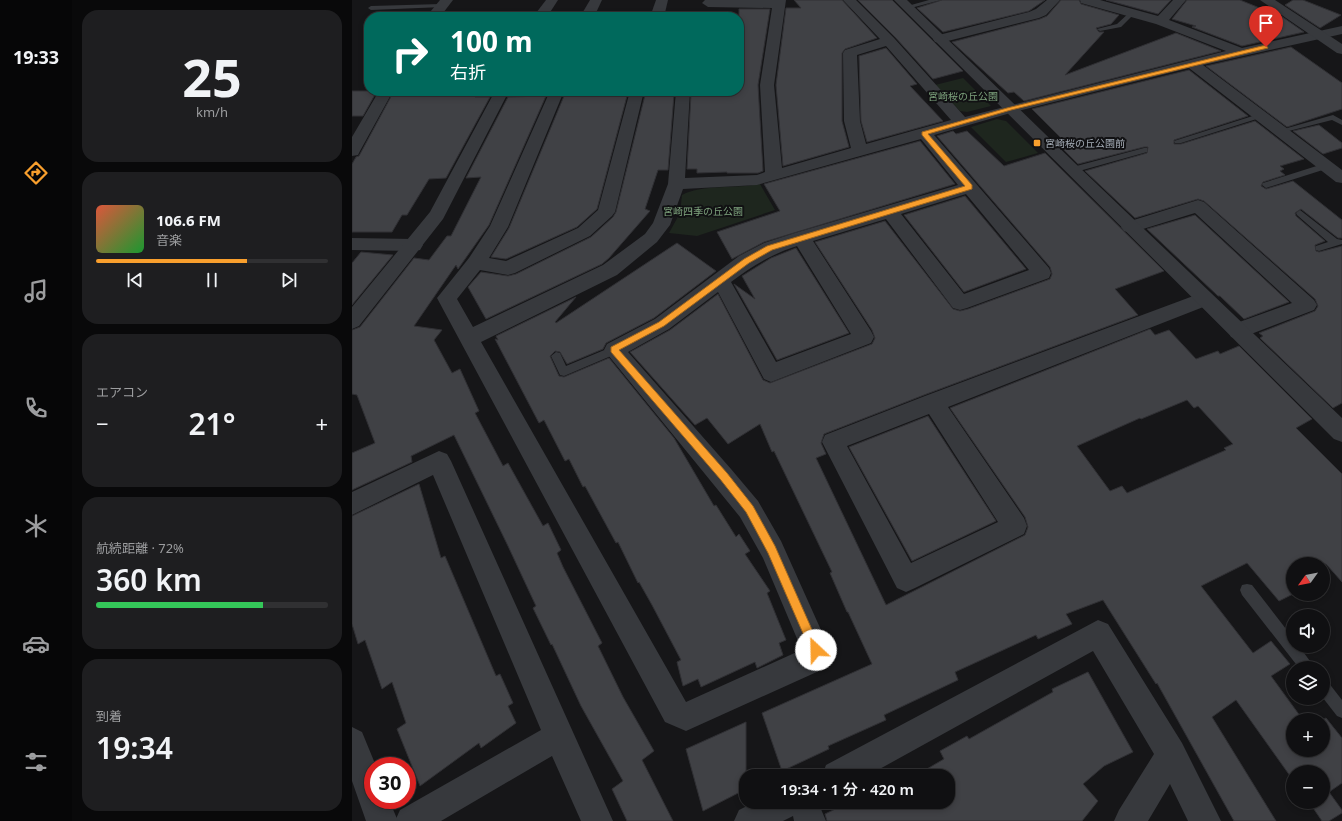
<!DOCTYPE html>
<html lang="ja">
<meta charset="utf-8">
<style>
:root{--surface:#101012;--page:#1e1e20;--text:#f1f3f6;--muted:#9c9d9f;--line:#303032;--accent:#f99f2d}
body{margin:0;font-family:"Noto Sans","Noto Sans JP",sans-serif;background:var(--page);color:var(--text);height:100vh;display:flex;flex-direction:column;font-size:15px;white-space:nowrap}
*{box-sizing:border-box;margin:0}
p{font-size:13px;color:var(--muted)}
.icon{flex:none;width:22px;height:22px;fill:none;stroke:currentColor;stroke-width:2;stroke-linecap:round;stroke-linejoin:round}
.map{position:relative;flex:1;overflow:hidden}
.side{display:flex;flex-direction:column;gap:10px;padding:10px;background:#09090a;width:280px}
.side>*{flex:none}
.guide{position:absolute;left:12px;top:12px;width:380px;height:84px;border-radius:16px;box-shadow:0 2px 6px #0003,0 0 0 1px var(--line);background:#00695c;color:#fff;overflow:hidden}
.needle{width:26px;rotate:237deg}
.buttons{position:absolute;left:934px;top:557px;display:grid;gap:8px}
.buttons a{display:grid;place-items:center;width:44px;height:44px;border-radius:50%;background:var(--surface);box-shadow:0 2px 6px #0003,0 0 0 1px var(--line);font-size:20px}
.speed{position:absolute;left:12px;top:757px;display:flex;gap:8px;font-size:20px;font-weight:700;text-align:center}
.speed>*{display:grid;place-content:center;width:52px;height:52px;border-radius:50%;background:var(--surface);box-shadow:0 2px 6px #0003,0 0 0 1px var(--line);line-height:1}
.speed .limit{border:6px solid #d22;background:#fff;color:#111}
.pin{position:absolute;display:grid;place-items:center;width:34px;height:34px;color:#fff;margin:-41px -17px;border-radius:50% 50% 50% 0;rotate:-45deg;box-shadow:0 0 4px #0007}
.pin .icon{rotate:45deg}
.me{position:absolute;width:44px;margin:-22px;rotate:336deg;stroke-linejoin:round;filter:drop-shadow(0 0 3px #0008)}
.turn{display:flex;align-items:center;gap:14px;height:84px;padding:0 20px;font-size:18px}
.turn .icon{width:52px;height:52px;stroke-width:2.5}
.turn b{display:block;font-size:28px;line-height:34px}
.big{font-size:30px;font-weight:600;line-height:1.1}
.side .card{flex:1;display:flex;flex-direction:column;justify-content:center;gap:6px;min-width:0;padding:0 14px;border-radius:16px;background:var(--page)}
.side .dial{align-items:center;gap:0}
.dial b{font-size:52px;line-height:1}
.song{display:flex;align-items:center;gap:12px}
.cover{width:48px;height:48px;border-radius:6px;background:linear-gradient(135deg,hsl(10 70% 55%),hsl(130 70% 35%))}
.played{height:4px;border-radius:2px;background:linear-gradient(90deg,var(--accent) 65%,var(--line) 65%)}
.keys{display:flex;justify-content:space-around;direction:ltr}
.heat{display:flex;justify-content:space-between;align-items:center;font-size:22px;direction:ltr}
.charge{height:6px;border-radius:3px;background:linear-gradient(90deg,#34c759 72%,var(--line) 0)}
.trip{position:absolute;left:387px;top:769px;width:216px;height:40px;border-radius:16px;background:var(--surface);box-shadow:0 2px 6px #0003,0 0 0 1px var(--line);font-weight:600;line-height:40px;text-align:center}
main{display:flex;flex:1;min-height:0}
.tab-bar{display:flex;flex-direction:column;width:72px;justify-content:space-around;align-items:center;background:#060607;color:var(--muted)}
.tab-bar .icon{width:28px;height:28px}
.tab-bar .selected{color:var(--accent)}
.tab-bar b{font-size:18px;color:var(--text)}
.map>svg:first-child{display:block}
.green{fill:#1e261e}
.building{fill:#404145;stroke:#303034;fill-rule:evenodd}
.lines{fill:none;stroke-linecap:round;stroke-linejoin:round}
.service{fill:#37393d;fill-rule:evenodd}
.minor{fill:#37393d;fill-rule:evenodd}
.tertiary{fill:#37393d;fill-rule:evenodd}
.route{fill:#f99f2d;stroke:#a2671d}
.poi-dot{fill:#f99f2d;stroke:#111113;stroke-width:1.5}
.labels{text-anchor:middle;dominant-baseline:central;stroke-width:4;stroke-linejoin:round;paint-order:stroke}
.far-park-label{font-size:10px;fill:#7fa47e;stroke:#111113}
.far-poi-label{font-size:10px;fill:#a7afb9;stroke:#111113;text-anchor:start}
</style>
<main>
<nav class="tab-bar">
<b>19:33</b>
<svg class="icon selected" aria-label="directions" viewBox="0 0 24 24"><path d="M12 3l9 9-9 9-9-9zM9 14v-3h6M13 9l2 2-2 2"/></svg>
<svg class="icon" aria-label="music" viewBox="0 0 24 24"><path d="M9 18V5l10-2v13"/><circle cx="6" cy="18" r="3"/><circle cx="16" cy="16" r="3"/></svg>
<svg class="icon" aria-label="phone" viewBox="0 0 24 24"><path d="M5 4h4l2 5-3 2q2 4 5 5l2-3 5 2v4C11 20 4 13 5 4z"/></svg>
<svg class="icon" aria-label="climate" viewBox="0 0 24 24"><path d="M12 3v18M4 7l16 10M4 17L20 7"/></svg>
<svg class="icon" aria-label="car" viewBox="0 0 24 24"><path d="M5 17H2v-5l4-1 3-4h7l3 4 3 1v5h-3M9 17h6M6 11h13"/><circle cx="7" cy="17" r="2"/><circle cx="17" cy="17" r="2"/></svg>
<svg class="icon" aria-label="filters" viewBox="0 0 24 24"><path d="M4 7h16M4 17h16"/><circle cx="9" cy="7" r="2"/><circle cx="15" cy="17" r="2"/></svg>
</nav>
<section class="side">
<div class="card dial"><b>25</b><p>km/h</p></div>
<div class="card">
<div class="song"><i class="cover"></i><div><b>106.6 FM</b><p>音楽</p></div></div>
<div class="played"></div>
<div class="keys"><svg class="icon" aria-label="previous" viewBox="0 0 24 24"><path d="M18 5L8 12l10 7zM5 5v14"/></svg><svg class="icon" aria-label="pause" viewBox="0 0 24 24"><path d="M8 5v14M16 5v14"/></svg><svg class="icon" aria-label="next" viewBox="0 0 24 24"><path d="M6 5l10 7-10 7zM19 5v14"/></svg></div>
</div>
<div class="card"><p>エアコン</p>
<div class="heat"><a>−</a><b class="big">21°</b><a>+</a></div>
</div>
<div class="card"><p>航続距離 · 72%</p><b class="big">360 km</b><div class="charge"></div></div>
<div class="card"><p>到着</p><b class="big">19:34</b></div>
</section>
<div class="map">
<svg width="990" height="821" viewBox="0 0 990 821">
<rect width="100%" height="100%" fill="#161618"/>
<!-- green -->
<g class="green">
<polygon points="611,78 639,106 615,112 608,111 583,85"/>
<polygon points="645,119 654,121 686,153 654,162 619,127"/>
<path d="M408,184L423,210L345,236L317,233L328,213L330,195C351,184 384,189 408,184Z"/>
</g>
<!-- building -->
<g class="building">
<polygon points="442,0 490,0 525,38 493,49 490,53 490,121 497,147 431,166 424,85 434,8 449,8"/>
<polygon points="506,0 540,0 611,71 581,79 543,37"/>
<polygon points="590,0 693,0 677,11 591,32 565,8"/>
<polygon points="709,0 727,0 729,4 767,15 759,24 744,28 747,32 752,32 713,75 824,33 869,51 672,101 662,92 656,93 600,42 688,19 695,16"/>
<polygon points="754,0 819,0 806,14"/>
<polygon points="835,0 888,0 920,13 922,11 952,32 890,46 840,27 844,26 820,19"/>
<polygon points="941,0 951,0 989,15 968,28 933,5"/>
<polygon points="387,9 418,9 406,85 411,171 406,173 375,173 375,172 345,173 345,169 335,169 339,94 346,94 346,91 387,91"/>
<polygon points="939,47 990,83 990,109 935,127 854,66"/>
<polygon points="534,48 565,84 558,86 591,121 515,142 509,121 507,56"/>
<polygon points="837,70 896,116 822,140 822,144 829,144 903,121 952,159 928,166 932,169 928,171 933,175 911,182 909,186 914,189 941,181 990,220 990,238 986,238 949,209 943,213 944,216 973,241 963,245 964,251 967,252 990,246 990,403 981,408 908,338 911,336 907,333 963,311 966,306 963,299 852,201 846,199 783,218 733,171 795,153 796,147 792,147 726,164 710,148 716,145 680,109"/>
<polygon points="0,91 25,91 11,116 0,116"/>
<polygon points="42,91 127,91 123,97 138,97 94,178 77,179 55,215 50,215 40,232 0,232 0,164 4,157 7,156"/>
<polygon points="322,94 316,170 306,170 293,209 298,211 257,258 250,264 134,319 116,287 129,272 156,276 164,274 239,237 261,217 264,212 293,95"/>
<polygon points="194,96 137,225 106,269 104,265 62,326 90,330 82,340 100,373 108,369 127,411 123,413 151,466 156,463 191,526 196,523 209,550 205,553 211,567 250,643 246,646 271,697 302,751 290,760 321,821 275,821 260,789 271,781 229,706 200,644 199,645 181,608 184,606 156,546 102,435 59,456 60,462 0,490 0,453 23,443 5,395 0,394 0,330 8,327 62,258 77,260 95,236 99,236 129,177 114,178 156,97"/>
<polygon points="212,96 275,96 245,209 225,227 154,259 139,257 157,228"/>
<polygon points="967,125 990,143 990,148 971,154 941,131"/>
<path d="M601,131L604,134L615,131L652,166L693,153L812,271L763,289L786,315L572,395L472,434L469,443L474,454L464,458L534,605L673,535L676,527L673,517L598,408L798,329L803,335L817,330L844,359L866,351L868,354L887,346L960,419L944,428L990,474V582L974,564H941V594L927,601L895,563L849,586L901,653L919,641L938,664L919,676L951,720H941V750H971L970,720L974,718L990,738V783L977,792L990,810V813L977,821H970L957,802H971V772H941V780L884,700L860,717L924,821H882L805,683L804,684L751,600L714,614L720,624L686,639L684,635L603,672L606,680L532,715L534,720L476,746L477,749L430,771L410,713L520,664L496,612H495L478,573L480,572L422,451L420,452L408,424L376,444L355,418L343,425L278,352L318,330L366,294L411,380L418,383L520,344L523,338L520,330L463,242L533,221L601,309L608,311L616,309L698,279L700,274L698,267L585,136ZM835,400L842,408L846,406L881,444L872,448L874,450L775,493L770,486L758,491L725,446L788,418L789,419Z"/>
<polygon points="568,141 603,184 412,242 380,259 365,232 428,211 412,184"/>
<polygon points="613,196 674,269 612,292 552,215"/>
<polygon points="843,215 937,302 892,319 868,296 866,296 795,229"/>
<polygon points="325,243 364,271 302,318 254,343 251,349 215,364 208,352 203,351 198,356 207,376 212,377 257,358 322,438 362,506 364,505 384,537 387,534 398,551 393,554 418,591 415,593 434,640 427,643 431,655 405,668 403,662 349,687 346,679 331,686 325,662 329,660 300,605 287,582 286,583 266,542 264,543 233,486 231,487 217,459 213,461 192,420 187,423 143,339 146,340 144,336 224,297 203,322 204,323"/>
<polygon points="444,248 497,333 425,360 382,284 403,299 390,276 419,258"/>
<polygon points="9,252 41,255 0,305 0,263"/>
<polygon points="576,416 644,521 560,561 497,447"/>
<polygon points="67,484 89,558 93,556 144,676 148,674 161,703 156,706 164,723 129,748 127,743 68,786 45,729 54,723 40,682 30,689 13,640 6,644 0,624 0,516"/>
<polygon points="736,672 781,752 752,766 731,784 746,801 730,821 475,821 473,814 498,802 596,802 596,776 563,776 592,759 588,751 615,736 617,739 701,692 700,689"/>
<polygon points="394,722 394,789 351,811 334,749"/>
</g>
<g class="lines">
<!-- service -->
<g class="service">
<polygon points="577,0 589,0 555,9 552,7"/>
<polygon points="89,4 91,5 91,7 19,10 16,8 19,6"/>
<polygon points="778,12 783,13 769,27 748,31 745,29 765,24"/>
<polygon points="907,114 914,116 829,143 823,143 822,141"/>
<polygon points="981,115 990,120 990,125 980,120 929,133 925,131"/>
<polygon points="792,148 795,148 795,152 720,173 716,170 717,168"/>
<polygon points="974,163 978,166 977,168 914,188 910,185 911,183"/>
<polygon points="948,210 985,239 990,240 990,244 967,251 964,250 964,246 976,242 945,215 944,213"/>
<polygon points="262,346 267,350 266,353 212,376 208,375 199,356 204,352 208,353 214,366"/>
<polygon points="895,584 900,585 941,638 941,646 947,646 963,668 947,668 890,595 888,590 890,585"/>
<polygon points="971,680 976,682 990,700 990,718 985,716 971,698"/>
</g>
<!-- minor -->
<g class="minor">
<polygon points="88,0 101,0 88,17 74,17"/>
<polygon points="238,0 250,0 242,17 228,17"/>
<polygon points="304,0 316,0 312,17 298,17"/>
<path d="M353,0H434L422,85L430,168L499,148L492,121L491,53L493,50L528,39L491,0H504L542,38L613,117L874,51L804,24L729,3L728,0H748L806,16L821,0H834L817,20L890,48L990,26V34L851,65L990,170V183L984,182L837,68L662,112L582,135L697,268L699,273L697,278L615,308L608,310L601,308L534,219L461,241L519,331L522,337L519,343L419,382L412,379L366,292L317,329L276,352L379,469L406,501L429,541L478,650L467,671L334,731L313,722L85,298L117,258L138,226L198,91H212L156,227L137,258L154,261L226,228L246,210L278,91H292L263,212L260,216L238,236L163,273L156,275L128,270L105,299L121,327L251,265L293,234L301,223L316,184L324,91H338L333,178L405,175L413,172L408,85L420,8L356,7L350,3ZM534,46L599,120L514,144L508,121L505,55ZM569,139L606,185L443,233L412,243L387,256L303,319L255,344L252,350L388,517L411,558L449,648L447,651L334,702L129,342L265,275L305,242L318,225L331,189L405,185ZM614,194L677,270L612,294L549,214ZM445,246L499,334L424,362L379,282C400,266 420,254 445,246Z"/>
<polygon points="695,0 708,0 694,15 687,18 588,43 583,42 581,39 583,36 677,12 684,9"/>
<polygon points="27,91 41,91 8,151 6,155 0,156 0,137"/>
<polygon points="846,200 852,202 962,300 965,305 962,310 886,339 879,337 876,331 879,325 940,303 843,213 778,233 772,231 769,227 772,223"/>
<polygon points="0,238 62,239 68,240 71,245 68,250 62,251 0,250"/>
<path d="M852,292L859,294L862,299L859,304L596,407L672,518L675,526L672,534L563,588L554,592L545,588L470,442L473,435L573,396ZM577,414L646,522L559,563L495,446Z"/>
<polygon points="87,451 95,454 99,461 261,821 229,821 200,756 89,821 43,821 48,810 189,730 81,475 0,515 0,492"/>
<polygon points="746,620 756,624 830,743 869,821 836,821 818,784 796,821 762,821 767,810 802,754 741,651 515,776 470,776 474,765"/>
<polygon points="403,802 466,802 474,821 442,821 441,816 431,821 382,821 387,810"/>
</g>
<!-- tertiary -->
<g class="tertiary">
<polygon points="194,0 206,0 195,17 181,17"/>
<polygon points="542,0 555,0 726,166 990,418 990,442 982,439"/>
<polygon points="908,0 923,0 990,44 990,54 985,53"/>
<polygon points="143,91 157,91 91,219 7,326 0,329 0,307 78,212"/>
<polygon points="0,727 10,732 24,766 21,766 21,800 37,800 46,821 14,821 0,781"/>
</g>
</g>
<!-- route -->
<polygon class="route" points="914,45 916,48 659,110 576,134 620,185 620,189 420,250 397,263 312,326 267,350 375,473 401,506 423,546 469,650 468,654 464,656 460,654 416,553 394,512 368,479 259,352 259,347 307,322 392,259 415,246 613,186 570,135 570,132 655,108"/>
<!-- markers -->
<rect class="poi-dot" x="681" y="139" width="8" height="8" rx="2"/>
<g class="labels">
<!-- far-park labels -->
<g class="far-park-label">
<text x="611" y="96">宮崎桜の丘公園</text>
<text x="351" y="211">宮崎四季の丘公園</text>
</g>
<!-- far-poi labels -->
<g class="far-poi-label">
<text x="693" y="143">宮崎桜の丘公園前</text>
</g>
</g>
</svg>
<div class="buttons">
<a><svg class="needle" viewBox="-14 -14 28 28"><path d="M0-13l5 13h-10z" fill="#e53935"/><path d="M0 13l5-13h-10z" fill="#9c9d9f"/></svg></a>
<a><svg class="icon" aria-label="sound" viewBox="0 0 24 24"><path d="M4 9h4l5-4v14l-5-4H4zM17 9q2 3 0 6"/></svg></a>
<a><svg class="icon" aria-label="layers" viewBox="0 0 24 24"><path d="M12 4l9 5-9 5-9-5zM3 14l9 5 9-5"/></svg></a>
<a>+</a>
<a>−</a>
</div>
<div class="speed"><div class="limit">30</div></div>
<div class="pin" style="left:914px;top:47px;background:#d93025"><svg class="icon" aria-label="arrive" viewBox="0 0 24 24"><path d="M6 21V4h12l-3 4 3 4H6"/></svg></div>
<svg class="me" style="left:464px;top:650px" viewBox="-20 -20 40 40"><circle r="19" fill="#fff"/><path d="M0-13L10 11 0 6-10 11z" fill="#f99f2d"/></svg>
<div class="trip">19:34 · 1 分 · 420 m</div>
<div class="guide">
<div class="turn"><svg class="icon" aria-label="right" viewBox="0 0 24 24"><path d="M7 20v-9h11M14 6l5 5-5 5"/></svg><div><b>100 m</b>右折</div></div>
</div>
</div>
</main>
